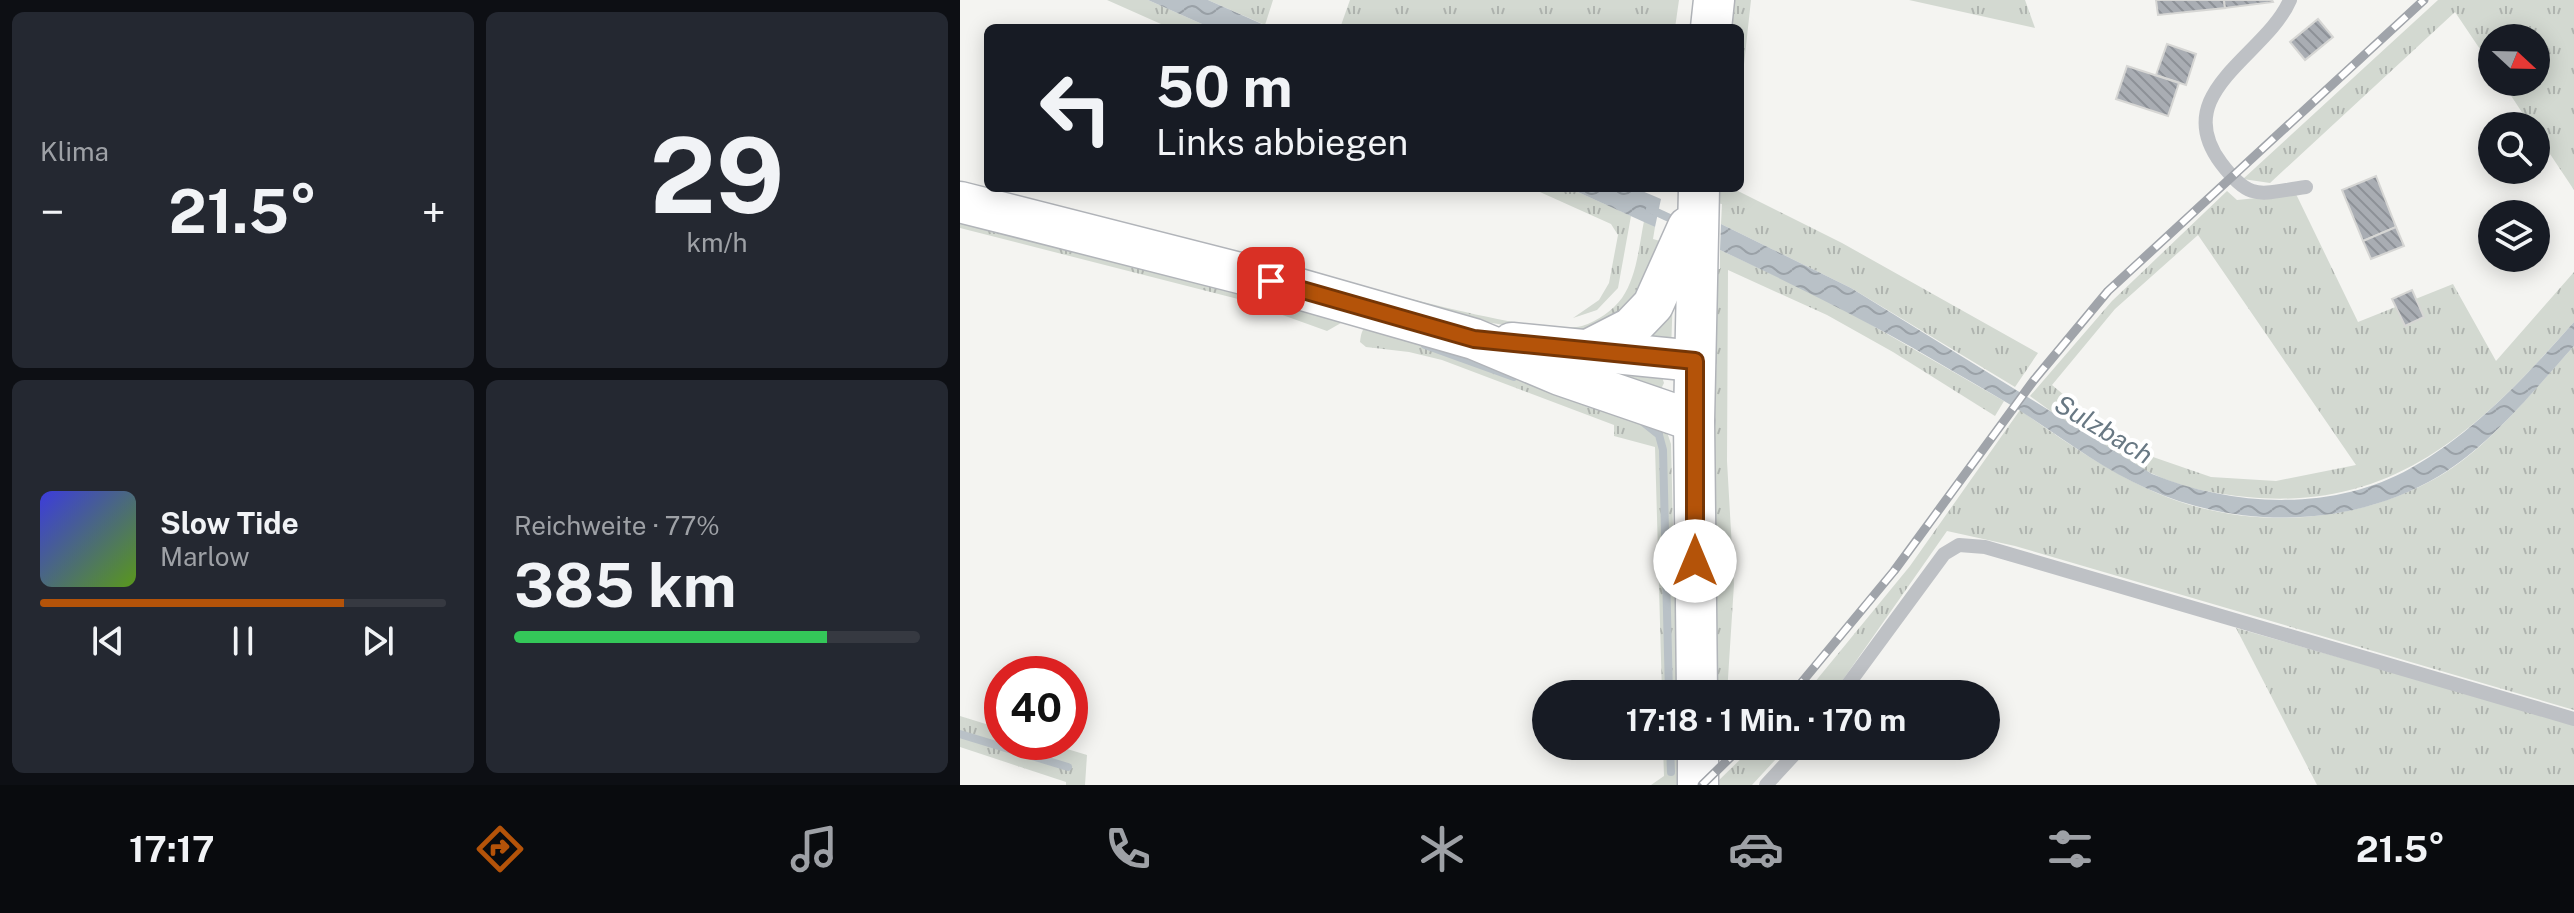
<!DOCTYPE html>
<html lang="de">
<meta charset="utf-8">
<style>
:root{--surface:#171b24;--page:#242831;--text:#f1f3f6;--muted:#9ea1a6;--line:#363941;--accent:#b45309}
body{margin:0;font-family:"Public Sans",sans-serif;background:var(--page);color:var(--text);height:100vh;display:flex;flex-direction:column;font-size:30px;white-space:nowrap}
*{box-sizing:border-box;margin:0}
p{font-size:26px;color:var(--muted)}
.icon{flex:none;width:44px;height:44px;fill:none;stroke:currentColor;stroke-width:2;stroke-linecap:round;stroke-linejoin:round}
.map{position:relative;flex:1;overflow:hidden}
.panel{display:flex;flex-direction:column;gap:12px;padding:12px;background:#0d0f14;width:960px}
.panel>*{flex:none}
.guide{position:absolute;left:24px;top:24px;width:760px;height:168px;border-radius:12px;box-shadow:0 4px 20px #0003;background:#171b24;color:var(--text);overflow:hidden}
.needle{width:52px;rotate:112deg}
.controls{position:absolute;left:1518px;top:24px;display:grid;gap:16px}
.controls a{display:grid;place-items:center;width:72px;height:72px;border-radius:50%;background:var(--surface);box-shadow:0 4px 20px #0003;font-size:40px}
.speed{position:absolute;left:24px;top:656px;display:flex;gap:16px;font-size:40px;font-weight:700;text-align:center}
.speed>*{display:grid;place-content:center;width:104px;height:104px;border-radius:50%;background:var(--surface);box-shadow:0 4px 20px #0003;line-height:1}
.speed .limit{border:12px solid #d22;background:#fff;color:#111}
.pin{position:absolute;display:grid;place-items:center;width:68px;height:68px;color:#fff;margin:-34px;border-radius:16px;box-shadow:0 4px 12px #0006}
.me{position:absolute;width:88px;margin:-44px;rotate:0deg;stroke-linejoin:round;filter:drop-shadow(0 0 6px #0008)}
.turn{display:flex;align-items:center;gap:28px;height:168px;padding:0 40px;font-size:36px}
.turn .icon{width:104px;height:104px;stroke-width:2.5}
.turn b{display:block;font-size:56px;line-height:68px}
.big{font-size:60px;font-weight:700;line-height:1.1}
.panel .card{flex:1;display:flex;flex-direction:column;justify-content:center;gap:12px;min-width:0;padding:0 28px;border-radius:12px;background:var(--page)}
.panel .dial{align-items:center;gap:0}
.dial b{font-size:104px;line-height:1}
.song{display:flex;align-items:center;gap:24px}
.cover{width:96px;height:96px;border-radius:12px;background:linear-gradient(135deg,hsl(240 70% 55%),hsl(90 70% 35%))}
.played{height:8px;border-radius:4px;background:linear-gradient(90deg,var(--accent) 75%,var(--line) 75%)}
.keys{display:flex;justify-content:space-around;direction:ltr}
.heat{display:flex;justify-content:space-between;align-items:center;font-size:44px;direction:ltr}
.charge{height:12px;border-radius:6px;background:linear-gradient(90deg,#34c759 77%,var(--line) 0)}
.panel .tiles{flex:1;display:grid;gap:12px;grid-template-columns:repeat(2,1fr)}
.trip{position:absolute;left:572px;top:680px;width:468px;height:80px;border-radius:40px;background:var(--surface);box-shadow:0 4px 20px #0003;font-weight:700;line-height:80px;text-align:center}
.tabs{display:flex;height:128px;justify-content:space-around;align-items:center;background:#090b0e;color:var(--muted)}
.tabs .icon{width:56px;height:56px}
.tabs .selected{color:var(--accent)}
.tabs b{font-size:36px;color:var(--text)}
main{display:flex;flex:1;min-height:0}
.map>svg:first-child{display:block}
.grass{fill:url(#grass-tufts);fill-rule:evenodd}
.water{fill:url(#water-waves)}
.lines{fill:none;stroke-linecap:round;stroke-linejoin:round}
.stream{stroke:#b9c1c7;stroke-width:8}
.building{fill:url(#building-back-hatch);stroke:#d6d6d4;stroke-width:2}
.secondary-casing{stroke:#b1b4b9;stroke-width:43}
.lane{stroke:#bec1c5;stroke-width:14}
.secondary{stroke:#fff;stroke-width:40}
.rail-casing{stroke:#a0a4aa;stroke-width:9}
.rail{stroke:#fff;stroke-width:6;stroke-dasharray:18;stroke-linecap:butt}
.route-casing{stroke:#753606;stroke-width:20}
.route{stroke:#b45309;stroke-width:14}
.labels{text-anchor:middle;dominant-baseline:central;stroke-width:8;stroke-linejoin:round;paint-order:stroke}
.water-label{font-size:26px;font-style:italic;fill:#687883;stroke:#fff}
</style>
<main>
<section class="panel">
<div class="tiles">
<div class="card"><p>Klima</p>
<div class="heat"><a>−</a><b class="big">21.5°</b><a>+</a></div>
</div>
<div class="card dial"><b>29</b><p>km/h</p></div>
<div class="card">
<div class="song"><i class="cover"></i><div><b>Slow Tide</b><p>Marlow</p></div></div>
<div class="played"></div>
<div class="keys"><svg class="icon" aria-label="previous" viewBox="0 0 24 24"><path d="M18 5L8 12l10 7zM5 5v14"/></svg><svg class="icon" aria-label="pause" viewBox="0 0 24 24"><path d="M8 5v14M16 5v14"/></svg><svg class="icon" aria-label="next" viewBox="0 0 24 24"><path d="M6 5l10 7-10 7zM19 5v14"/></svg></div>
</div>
<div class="card"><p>Reichweite · 77%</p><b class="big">385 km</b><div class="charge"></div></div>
</div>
</section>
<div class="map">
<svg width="1614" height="785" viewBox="0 0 1614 785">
<defs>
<pattern id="grass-tufts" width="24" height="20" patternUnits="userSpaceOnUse" patternTransform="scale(2)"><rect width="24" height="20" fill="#d3d9d1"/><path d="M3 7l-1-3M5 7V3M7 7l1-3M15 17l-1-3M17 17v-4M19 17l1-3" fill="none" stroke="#afb4af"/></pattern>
<pattern id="water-waves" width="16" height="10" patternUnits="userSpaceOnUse" patternTransform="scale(2)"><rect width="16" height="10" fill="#b9c1c7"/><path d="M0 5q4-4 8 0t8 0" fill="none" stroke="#9aa1a7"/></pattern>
<pattern id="building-back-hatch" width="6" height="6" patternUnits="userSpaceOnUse" patternTransform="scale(2)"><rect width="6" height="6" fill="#a9adb3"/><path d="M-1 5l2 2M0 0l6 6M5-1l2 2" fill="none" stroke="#8d9197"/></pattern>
</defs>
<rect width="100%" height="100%" fill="#f4f4f1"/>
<!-- grass -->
<g class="grass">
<polygon points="147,0 188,0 251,28 210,28"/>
<polygon points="248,0 313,0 305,25"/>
<polygon points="390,0 719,0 715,28 380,28"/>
<polygon points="764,0 791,0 780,101 780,28 762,28"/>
<polygon points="949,0 1065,0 1075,28"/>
<polygon points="1478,0 1614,0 1614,190 1576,133 1576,126 1571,126 1542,82 1576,82 1576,38 1532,38 1532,67 1495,12 1310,183 1283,179"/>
<polygon points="571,188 609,188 671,216 658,288 637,310 613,318 639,300 649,283 658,235 651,224"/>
<polygon points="757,188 772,188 882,243 1078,353 1055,387 891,288 761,224 762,204 757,203"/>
<path d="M1267,191L1277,200L1336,194L1398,322L1493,284L1536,361L1614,272V322C1522,426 1436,512 1287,497C1255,494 1223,488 1193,474C1149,454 1109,424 1070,396L1152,301ZM1238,235L1396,465L1316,481L1251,477L1193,457L1123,411L1092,385L1155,309Z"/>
<polygon points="0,216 378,314 381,323 367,331 278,299 0,228"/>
<path d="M684,221L695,227L693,239L700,241L683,291L646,327L598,334L532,323L416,298L421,292C463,301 586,336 622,326C638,321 652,311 662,298C677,276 679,246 684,221Z"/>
<polygon points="760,250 868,300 1044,401 1035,416 933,352 867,315 768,270 767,461 774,584 767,694 749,694 754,269 760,269"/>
<polygon points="713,294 711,351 682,334"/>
<path d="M414,322L706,429L711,444L717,694H702L695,447L654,436V425L482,360L449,352L406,347L400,342C401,332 403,325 414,322Z"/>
<path d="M1614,346V710L1055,546L987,531L873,694H845L950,566L1060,410C1100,438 1140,466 1184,487C1276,532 1390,527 1478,477C1530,447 1574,389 1614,346Z"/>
<polygon points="630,363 702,377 704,383 700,391"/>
<polygon points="1276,628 1614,724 1614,785 1357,785"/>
<polygon points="0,716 42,729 42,742 84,742 127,755 125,785 106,785 106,782 0,747"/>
<polygon points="703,746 718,746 718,785 691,785 704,776"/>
<polygon points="794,746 828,746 792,785 754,785"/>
</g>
<!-- water -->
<g class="water">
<polygon points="188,0 248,0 311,28 251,28"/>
<polygon points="609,188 675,188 701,199 695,227"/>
<path d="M761,224L891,288L1192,474C1272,507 1374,512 1451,468C1514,433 1567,375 1614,322V346C1573,391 1532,444 1479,476C1392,528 1280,530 1188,489C1142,469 1101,437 1059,410C1038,397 1017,385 996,373C920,327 841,288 760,250Z"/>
</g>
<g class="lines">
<!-- stream -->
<g class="stream">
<polyline points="690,209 718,222"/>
<polyline points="465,345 554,377"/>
<polyline points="684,423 699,435 703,450 709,694"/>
<polyline points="0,734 108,767"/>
<polyline points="710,746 711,772"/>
</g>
</g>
<!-- building -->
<g class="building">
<polygon points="1196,0 1264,0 1265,8 1198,15"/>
<polygon points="1264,0 1312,0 1313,2 1265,8"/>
<polygon points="1358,19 1373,37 1345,60 1330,42"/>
<polygon points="1207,44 1236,54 1226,85 1196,75"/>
<polygon points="1167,66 1219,83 1208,116 1156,99"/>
<polygon points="1416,176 1436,227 1403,241 1382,190"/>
<polygon points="1436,227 1444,246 1411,259 1403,241"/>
<polygon points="1452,290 1464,317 1445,326 1432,299"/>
</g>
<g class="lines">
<!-- secondary casing -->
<g class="secondary-casing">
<g id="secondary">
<polyline points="751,28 754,0"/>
<polyline points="0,202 311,281 514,339 600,375 734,421"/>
<polyline points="552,343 735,361"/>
<polyline points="630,349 671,328 693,305 728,227"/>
<polyline points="737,694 734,421 739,188"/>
<polyline points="738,746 738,785"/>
</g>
</g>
<!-- lane -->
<g class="lane">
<path d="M1330,0C1306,56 1208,92 1261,163C1291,203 1300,193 1346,187"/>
<polyline points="881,694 984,554 999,545 1025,547 1614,719"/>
<polyline points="806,785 842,746"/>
</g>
<!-- secondary -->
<use href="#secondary" class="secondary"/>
<!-- rail casing -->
<g class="rail-casing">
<g id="rail">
<polyline points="832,694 934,571 1074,380 1148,291 1464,0"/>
<polyline points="742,785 782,746"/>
</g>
</g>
<!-- rail -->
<use href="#rail" class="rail"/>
</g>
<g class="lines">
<!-- route casing -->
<g class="route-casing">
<polyline id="route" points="311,281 514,339 735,361 735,561"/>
</g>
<!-- route -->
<use href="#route" class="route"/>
</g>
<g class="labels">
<!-- water labels -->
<g class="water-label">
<text transform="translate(1144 429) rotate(31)">Sulzbach</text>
</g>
</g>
</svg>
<div class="controls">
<a><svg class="needle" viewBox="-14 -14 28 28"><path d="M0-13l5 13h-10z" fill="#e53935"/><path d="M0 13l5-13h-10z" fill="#9ea1a6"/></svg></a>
<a><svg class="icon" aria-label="search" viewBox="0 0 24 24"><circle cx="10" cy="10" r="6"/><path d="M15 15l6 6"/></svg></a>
<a><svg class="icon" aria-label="layers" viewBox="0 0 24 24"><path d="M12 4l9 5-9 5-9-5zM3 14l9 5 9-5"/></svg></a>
</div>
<div class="speed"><div class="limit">40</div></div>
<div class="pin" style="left:311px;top:281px;background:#d93025"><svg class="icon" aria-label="arrive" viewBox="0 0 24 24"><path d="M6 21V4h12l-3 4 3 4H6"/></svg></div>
<svg class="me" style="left:735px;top:561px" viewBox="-20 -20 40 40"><circle r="19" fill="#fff"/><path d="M0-13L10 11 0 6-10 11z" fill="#b45309"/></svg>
<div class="trip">17:18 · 1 Min. · 170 m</div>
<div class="guide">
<div class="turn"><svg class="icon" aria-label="left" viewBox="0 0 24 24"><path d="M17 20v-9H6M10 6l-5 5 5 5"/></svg><div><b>50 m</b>Links abbiegen</div></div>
</div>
</div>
</main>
<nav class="tabs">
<b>17:17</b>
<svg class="icon selected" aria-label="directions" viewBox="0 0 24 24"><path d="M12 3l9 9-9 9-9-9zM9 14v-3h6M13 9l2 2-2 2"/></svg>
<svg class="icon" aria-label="music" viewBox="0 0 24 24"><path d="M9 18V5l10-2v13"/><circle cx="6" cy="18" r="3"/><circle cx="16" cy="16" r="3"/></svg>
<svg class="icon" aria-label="phone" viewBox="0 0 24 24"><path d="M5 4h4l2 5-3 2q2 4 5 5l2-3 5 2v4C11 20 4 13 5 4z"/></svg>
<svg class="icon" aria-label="climate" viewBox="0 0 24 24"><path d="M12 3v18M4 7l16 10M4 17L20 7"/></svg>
<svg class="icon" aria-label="car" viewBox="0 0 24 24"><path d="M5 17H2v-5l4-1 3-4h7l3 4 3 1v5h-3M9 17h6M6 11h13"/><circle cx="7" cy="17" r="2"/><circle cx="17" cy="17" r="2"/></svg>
<svg class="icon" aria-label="filters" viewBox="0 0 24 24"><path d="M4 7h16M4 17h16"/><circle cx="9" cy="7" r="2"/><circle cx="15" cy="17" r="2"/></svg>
<b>21.5°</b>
</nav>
